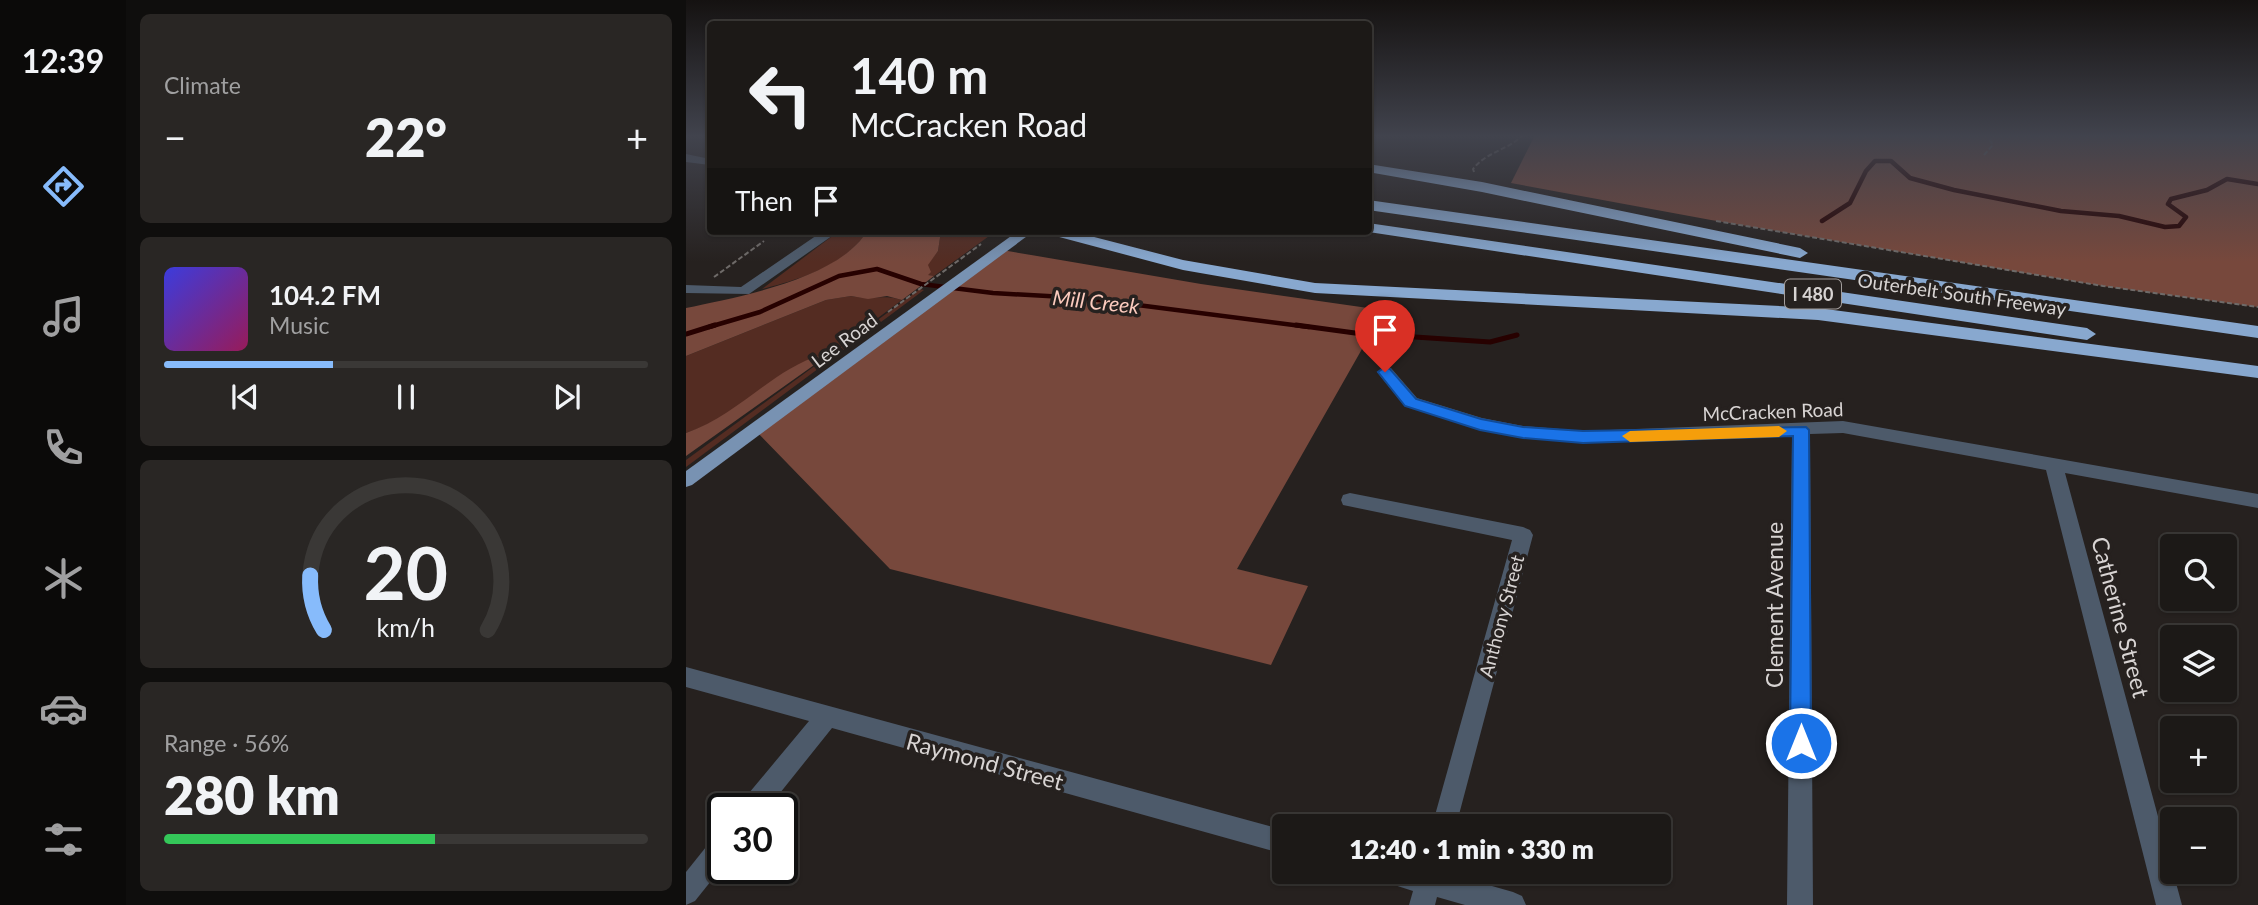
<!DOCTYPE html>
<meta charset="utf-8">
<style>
:root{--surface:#1c1917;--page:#292624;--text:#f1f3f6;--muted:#a0a0a1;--line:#3a3836;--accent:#87bbfb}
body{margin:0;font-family:Lato,sans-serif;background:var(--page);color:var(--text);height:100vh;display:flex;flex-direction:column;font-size:26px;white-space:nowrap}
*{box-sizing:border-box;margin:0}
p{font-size:23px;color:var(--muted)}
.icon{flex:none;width:38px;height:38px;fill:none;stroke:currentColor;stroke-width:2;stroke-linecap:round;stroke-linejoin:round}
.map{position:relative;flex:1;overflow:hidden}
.side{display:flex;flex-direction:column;gap:14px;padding:14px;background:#0f0e0d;width:560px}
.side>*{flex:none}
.banner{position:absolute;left:21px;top:21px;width:665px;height:214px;border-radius:7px;box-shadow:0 2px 5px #0004,0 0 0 2px var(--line);background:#1c1917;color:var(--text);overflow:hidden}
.tools{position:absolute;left:1474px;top:534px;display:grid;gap:14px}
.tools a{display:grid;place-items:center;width:77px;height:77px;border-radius:7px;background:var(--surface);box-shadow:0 2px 5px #0004,0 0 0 2px var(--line);font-size:35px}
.speed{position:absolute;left:21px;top:793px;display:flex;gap:14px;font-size:35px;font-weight:700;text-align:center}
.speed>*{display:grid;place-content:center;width:91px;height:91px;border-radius:50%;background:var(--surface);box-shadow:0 2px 5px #0004,0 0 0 2px var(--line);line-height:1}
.speed .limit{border:4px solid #111;border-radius:10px;background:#fff;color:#111}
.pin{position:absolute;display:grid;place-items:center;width:60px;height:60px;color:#fff;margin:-72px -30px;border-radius:50% 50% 50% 0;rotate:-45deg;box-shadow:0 0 7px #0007}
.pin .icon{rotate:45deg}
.me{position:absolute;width:77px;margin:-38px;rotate:0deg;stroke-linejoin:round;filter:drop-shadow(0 0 5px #0008)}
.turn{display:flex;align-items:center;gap:24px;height:147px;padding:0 28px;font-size:32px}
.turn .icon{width:91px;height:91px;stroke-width:2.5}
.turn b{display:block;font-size:49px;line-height:60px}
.then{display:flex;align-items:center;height:66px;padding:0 28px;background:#0003;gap:14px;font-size:26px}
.big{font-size:52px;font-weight:800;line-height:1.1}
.side .card{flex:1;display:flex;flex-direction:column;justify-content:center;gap:10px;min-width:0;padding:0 24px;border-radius:10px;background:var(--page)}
.side .dial{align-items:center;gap:0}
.dial svg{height:182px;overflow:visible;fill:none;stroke:var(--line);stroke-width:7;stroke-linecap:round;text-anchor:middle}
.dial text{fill:var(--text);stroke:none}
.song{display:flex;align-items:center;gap:21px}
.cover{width:84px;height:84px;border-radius:10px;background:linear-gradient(135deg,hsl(240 70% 55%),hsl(330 70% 35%))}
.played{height:7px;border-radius:4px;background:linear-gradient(90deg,var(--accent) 35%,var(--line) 35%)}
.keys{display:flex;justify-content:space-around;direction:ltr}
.heat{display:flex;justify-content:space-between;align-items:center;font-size:38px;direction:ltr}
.charge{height:10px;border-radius:5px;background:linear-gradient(90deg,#34c759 56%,var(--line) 0)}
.trip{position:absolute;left:586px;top:814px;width:399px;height:70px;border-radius:7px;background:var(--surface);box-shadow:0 2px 5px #0004,0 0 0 2px var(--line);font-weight:800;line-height:70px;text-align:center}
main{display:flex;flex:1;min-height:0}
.tab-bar{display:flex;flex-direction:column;width:126px;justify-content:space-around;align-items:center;background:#0b0a09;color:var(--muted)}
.tab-bar .icon{width:49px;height:49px}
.tab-bar .current{color:var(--accent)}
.tab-bar b{font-size:32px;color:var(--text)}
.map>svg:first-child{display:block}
.green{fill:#542c22}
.forest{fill:#77483c}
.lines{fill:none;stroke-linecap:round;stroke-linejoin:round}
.stream-far1{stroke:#270100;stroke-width:4.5}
.stream{stroke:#270100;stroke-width:5}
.path{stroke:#6e6a68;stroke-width:2;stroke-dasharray:5 2.5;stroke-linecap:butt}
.minor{fill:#4d5a6a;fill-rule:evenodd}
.major{fill:#7892b2;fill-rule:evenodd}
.highway{fill:#88a8cf;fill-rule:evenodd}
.route{fill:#1a73e8;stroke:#114b97;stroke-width:2}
.slow{fill:#f59e0b}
.labels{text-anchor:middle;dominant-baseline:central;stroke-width:7;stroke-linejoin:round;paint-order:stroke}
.shield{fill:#26211f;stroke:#a39e9d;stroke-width:2}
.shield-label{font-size:18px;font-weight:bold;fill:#d8d4d3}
.street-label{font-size:19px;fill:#d8d4d3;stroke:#26211f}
.water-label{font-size:21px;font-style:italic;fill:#fccbbe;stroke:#26211f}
.near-street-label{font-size:23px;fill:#d8d4d3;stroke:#26211f}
</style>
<main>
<nav class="tab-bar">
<b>12:39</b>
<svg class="icon current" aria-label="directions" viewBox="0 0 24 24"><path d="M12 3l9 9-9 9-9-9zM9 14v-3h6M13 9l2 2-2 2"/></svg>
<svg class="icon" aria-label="music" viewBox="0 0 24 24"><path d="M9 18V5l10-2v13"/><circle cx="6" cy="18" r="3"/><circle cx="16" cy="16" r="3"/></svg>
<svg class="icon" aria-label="phone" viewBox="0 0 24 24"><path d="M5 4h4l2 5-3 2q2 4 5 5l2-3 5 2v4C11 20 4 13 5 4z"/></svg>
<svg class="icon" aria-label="climate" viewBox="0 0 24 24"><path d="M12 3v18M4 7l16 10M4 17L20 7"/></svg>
<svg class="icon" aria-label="car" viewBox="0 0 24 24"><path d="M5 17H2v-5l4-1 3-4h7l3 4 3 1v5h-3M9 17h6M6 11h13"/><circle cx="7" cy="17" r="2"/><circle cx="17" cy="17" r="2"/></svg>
<svg class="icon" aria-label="filters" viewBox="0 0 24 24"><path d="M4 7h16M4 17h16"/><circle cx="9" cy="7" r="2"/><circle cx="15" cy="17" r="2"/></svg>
</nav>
<section class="side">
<div class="card"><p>Climate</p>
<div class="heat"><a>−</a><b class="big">22°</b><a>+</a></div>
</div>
<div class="card">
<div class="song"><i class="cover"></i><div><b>104.2 FM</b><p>Music</p></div></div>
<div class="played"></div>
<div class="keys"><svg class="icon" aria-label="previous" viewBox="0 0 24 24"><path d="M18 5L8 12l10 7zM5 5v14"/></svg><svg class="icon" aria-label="pause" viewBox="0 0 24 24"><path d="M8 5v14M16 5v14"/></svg><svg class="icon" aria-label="next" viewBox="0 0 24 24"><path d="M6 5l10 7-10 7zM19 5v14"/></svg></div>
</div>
<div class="card dial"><svg viewBox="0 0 100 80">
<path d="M14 69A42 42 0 1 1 86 69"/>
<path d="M14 69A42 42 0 0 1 8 45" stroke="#87bbfb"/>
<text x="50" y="56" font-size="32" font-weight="700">20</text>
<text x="50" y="72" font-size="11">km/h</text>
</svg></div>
<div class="card"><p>Range · 56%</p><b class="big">280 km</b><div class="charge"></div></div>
</section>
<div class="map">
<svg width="1572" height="905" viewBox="0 0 1572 905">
<rect width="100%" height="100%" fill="#26211f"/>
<!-- green -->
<g class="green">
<path d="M153,231H181C161,265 112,280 76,289Z"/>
<polygon points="255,231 310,231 248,276 241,275 241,265 252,251"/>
<polygon points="234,289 238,290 0,467 0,460"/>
<path d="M165,296C183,300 199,294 216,300L138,358L135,355C88,378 49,417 0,433V356L140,300Z"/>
</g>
<!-- forest -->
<g class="forest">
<polygon points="849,135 1572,135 1572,307 1417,286 1025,220 825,183"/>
<path d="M181,231H255L252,251L242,265L245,272L242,275L248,276L216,300L201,296L182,299L165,296L140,300L0,356V308C51,297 153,279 181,231Z"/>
<polygon points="316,250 515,284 682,308 676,349 551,569 622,586 585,665 204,569 69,430"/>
<path d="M135,355L138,358L0,456V433C51,416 87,369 135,355Z"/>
</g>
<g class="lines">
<!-- stream-far1 -->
<g class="stream-far1">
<polyline points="1136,221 1164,203 1180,171 1189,161 1205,161 1224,178 1268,190 1375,211 1433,216 1479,227 1493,226 1500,217 1482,204 1485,199 1521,190 1541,179 1572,184"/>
<polyline points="23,327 74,312 153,276 191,269 235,284 307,293 397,298 623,327"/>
</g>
<!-- stream -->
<g class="stream">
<polyline points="610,325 669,333 804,342 831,335"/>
<polyline points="0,334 29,325"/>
</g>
<!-- path -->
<g class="path">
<polyline points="1298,155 1307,145 1301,135"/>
<path d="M788,172L787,169C800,152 822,150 837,135"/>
<polyline points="1030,221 1417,286 1572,307"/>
<polyline points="28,277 78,241"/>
<polyline points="202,312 295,244"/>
</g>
<!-- minor -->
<g class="minor">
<polygon points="0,154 24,159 24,165 0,162"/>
<polygon points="137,231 153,231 63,294 0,293 0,285 55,287"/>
<polygon points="699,367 705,368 731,398 796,418 837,426 897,431 1157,421 1572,494 1572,508 1379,473 1496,905 1470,905 1360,470 1157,433 1124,434 1127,905 1101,905 1106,435 897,443 837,438 795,430 719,406 691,372"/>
<polygon points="664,493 837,527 844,530 847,535 770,826 746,826 826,540 657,505 655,500 657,495"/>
<polygon points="0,667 598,830 598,854 146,728 82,808 55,808 58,799 123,721 0,687"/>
<polygon points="37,834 37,866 9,901 0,905 0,872 28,837"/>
<polygon points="692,872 757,872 827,892 836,896 840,905 779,905 751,897 749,905 723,905 727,891 696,881"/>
</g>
<!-- major -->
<polygon class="major" points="332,231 348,231 6,485 0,487 0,471"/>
<!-- highway -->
<g class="highway">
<polygon points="682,164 796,182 1114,248 1122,253 1114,258 796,192 682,172"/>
<polygon points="682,200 1572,326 1572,338 682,210"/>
<polygon points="682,223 1401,328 1410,334 1401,340 676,231 682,231"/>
<polygon points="360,231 385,231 497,260 629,283 1132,308 1572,366 1572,378 1132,320 629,293 497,270 362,234"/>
</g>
</g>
<!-- sky -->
<linearGradient id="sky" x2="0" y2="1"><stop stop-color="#151211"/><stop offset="0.52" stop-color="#41434d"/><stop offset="1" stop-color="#41434d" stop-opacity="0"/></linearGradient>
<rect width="1572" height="262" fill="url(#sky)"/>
<!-- route -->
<polygon class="route" points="699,367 704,369 730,399 795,419 837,427 897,431 1120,427 1123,430 1125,743 1122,750 1115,753 1107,750 1104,743 1107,436 897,443 837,438 794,430 719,406 692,372"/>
<!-- slow -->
<polygon class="slow" points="1093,426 1101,431 1093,437 944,442 936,436 944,431"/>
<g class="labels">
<!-- shield labels -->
<rect class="shield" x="1099" y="279.5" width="56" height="29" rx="5"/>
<g class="shield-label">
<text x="1127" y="294">I 480</text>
</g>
<!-- street labels -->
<g class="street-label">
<text transform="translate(1276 294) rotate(8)">Outerbelt South Freeway</text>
<text transform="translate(158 340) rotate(-37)">Lee Road</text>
<text transform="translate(1087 411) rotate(-2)">McCracken Road</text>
<text transform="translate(815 616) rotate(-75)">Anthony Street</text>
</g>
<!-- water labels -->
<g class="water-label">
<text transform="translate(410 301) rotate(6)">Mill Creek</text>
</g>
<!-- near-street labels -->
<g class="near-street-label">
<text transform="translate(1088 605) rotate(-90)">Clement Avenue</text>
<text transform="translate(1435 617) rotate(75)">Catherine Street</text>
<text transform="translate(299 761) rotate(15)">Raymond Street</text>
</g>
</g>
</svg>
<div class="tools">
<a><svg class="icon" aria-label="search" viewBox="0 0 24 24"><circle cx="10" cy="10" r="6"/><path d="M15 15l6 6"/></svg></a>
<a><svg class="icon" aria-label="layers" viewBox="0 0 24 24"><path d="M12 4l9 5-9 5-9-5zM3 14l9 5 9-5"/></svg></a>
<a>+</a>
<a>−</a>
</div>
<div class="speed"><div class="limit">30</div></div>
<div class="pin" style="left:699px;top:372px;background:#d93025"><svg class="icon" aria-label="arrive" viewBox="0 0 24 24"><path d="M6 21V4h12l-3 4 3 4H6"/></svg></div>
<svg class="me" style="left:1115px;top:743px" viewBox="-20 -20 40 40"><circle r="17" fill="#1a73e8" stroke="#fff" stroke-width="3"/><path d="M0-11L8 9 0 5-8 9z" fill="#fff"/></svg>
<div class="trip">12:40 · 1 min · 330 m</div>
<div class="banner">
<div class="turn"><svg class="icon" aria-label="left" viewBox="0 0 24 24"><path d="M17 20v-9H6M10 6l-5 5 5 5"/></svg><div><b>140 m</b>McCracken Road</div></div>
<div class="then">Then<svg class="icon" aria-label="arrive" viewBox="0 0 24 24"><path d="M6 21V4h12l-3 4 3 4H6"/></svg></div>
</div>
</div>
</main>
